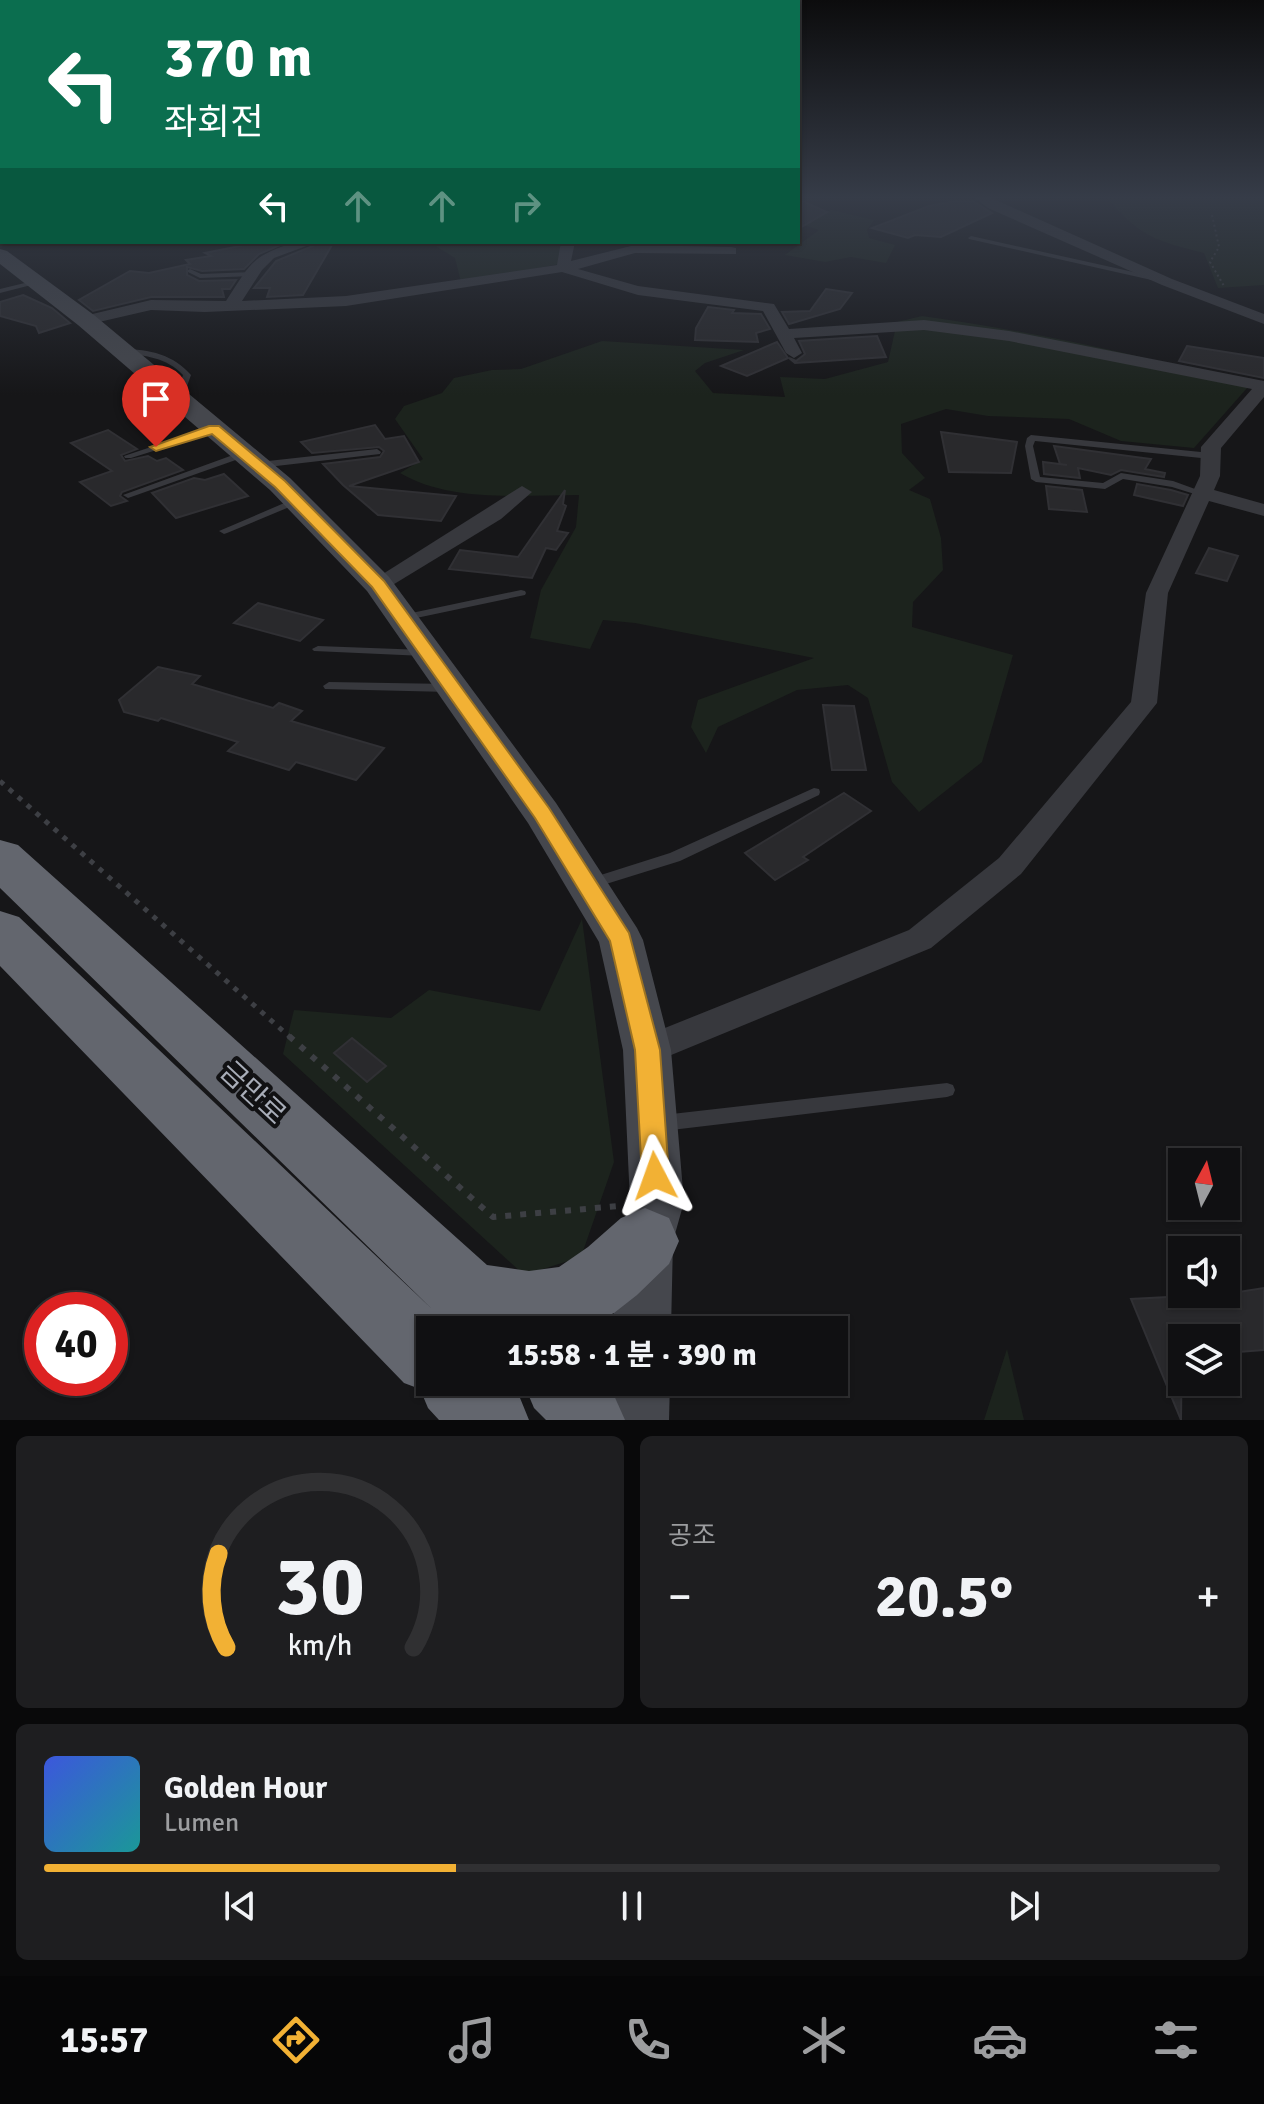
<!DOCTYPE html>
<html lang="ko">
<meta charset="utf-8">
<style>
:root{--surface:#101012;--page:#1e1e20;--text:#f1f3f6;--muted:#9c9d9f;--line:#303032;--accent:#f2b134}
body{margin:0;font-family:Signika,"Noto Sans KR",sans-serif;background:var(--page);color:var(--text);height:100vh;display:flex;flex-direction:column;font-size:30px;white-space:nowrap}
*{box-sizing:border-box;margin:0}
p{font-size:26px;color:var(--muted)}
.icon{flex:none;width:44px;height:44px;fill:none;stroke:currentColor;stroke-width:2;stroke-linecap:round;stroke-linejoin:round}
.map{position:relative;height:1420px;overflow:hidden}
.side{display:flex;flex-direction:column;gap:16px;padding:16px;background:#09090a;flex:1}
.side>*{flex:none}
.guide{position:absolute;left:0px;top:0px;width:800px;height:244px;box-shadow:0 2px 6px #0004,0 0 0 2px var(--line);background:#0b6e4f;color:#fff;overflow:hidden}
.needle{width:52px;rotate:7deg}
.buttons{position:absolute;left:1168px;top:1148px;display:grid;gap:16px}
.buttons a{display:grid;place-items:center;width:72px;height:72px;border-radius:0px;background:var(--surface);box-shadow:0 2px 6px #0004,0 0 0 2px var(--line);font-size:40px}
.speed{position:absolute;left:24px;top:1292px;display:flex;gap:16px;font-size:40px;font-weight:700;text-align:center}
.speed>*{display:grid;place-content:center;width:104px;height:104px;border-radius:50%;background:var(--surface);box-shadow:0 2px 6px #0004,0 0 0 2px var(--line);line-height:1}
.speed .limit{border:12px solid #d22;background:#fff;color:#111}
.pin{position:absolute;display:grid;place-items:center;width:68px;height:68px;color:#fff;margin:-82px -34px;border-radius:50% 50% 50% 0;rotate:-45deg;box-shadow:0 0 8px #0007}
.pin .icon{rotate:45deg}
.me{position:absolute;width:88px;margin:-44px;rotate:356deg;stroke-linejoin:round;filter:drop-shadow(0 0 6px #0008)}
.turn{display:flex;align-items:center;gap:28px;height:168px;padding:0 32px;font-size:36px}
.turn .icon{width:104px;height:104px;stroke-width:2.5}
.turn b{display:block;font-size:56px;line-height:68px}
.lanes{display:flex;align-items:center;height:76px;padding:0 32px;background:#0003;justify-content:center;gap:40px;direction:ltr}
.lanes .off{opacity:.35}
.big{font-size:60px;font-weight:700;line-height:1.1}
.side .tile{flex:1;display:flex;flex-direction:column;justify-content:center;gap:12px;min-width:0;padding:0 28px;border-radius:12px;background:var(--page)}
.side .dial{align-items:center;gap:0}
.dial svg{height:208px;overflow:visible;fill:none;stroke:var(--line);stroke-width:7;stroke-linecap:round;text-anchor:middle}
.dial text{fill:var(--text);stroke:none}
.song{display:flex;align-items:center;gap:24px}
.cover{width:96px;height:96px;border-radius:12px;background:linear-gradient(135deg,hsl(230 70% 55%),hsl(180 70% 35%))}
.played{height:8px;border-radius:4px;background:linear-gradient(90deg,var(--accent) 35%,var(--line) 35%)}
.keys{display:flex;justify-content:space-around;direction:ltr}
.heat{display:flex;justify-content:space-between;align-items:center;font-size:44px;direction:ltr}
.side .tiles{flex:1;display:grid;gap:16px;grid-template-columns:1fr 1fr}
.tile:last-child{grid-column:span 2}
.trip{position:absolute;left:416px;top:1316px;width:432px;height:80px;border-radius:0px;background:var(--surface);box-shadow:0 2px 6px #0004,0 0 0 2px var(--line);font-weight:700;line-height:80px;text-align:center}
.tabs{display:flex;height:128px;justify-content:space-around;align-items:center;background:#060607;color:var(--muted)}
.tabs .icon{width:56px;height:56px}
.tabs .on{color:var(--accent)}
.tabs b{font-size:36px;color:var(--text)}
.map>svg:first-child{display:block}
.green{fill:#1c231d}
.building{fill:#29292c;stroke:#303034;stroke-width:2}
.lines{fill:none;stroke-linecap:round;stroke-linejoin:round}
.path-far2{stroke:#3d3f44;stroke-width:2;stroke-dasharray:2 3;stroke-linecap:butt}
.path-far1{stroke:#3d3f44;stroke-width:5;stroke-dasharray:5 7;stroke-linecap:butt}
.path{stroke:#3d3f44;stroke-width:6;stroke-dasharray:6 9;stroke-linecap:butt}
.lane{fill:#37383d;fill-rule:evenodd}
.street{fill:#37383d;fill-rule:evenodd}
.secondary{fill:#45474d;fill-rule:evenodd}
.highway{fill:#63666e;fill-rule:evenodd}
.route{fill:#f2b134;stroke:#9d7322;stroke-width:2}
.labels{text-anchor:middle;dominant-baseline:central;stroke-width:8;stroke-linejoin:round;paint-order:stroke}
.near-street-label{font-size:28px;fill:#a8adb8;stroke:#111113}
</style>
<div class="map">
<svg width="1264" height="1420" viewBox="0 0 1264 1420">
<rect width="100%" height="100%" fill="#161618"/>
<!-- green -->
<g class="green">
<path d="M1105,196H1264V285L1218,288L1204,253C1153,240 1141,237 1105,196Z"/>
<polygon points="831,210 874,220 867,230 869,238 895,245 886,263 851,257 825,262 785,255 819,230 798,223 798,220"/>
<polygon points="429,242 563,242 560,264 461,282 455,258"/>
<path d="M922,316C1033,332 1141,353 1248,387L1194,448L1121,441L1069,419L988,416L946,409L901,424L902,453L925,478L909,490L930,499L941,538L943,570L913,602L912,627L1013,655L982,762L919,812L892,782L868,698L848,685L797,690L718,727L706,753L691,727L698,700L814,658L635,623L603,620L590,649L530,638L541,590L576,527L579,495C522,495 451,503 400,473L423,459L395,419L404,406L442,393L454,378L492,370L521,369L602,341L744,350L705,363L695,371L713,393L785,397L780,377L825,379L888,362L897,322Z"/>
<polygon points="582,919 614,1162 581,1257 524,1275 283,1054 294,1010 391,1018 429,990 540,1011"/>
<polygon points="1007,1349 1024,1420 984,1420"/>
</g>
<!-- building -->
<g class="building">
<polygon points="798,199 827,212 798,229"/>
<polygon points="955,201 973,201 992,213 941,237 915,235 908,238 872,228 929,206"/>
<polygon points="260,242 287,242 259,254 244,269 202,271 187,267 187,275 199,281 236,280 230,289 222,289 224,297 151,297 93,311 79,300 130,271 149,273 190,264 186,260 211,256 205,253"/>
<polygon points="320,243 332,245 303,295 267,297 270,288 254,288 276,261"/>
<polygon points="826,289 852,293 840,309 789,324 782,312 810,311"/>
<polygon points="23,295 52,308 70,323 39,333 36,326 0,316 0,302"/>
<polygon points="708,307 734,310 732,313 761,314 770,329 756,333 758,342 695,340 696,328"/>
<polygon points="877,336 886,357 795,363 789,358 796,361 805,354 799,341"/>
<polygon points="777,342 788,358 747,376 721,366"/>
<polygon points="1187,346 1264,358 1264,378 1179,361"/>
<polygon points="375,425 385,439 404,436 419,462 349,486 456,496 441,521 378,515 343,485 323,464 380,457 384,451 379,447 312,453 301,442"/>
<polygon points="108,430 137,449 121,455 125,461 148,456 157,461 166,458 183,470 122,492 120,496 127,501 111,506 80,482 112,471 71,443"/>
<polygon points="941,432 1017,442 1011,473 949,472"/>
<polygon points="1054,446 1151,459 1145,469 1165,473 1164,477 1121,470 1111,475 1078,468 1080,478 1044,474 1043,462 1067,465 1060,464"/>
<polygon points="224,474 248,496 176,518 152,493 194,478 205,480"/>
<polygon points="1137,484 1171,490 1188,495 1183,506 1134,495"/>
<polygon points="1046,486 1082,490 1087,512 1049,509"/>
<polygon points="565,490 563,504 566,506 557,531 568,533 556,550 546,548 532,578 449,569 460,550 518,557"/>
<polygon points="1209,548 1238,556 1227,581 1196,573"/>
<polygon points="258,603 323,620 300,641 234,623"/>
<polygon points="158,667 200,676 192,684 273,708 279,703 302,711 291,721 384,748 356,780 296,762 289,770 228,751 238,742 161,718 158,721 124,712 119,700"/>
<polygon points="823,705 854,706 866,770 832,770"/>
<polygon points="844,793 871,811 803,857 808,860 775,880 745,853"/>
<polygon points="352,1038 386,1066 367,1082 334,1053"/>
<polygon points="1264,1288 1264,1350 1226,1353 1226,1338 1182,1338 1181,1420 1131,1299 1226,1294"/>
</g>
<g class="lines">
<!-- path-far2 -->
<polyline class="path-far2" points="1212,215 1219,247 1210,262 1224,286"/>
<!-- path-far1 -->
<polyline class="path-far1" points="0,781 291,1038"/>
<!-- path -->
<polyline class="path" points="289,1036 493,1217 619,1206"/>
<!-- lane -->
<g class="lane">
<polygon points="971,236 1156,277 1159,279 1156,281 969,239 968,238"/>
<polygon points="190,269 201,274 253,272 256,274 253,276 200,278 188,272 188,270"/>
<polygon points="37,280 40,282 39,283 0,293 0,289"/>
<path d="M123,349C149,349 174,355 191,375L182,400L175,398L183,375C166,357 146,356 123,353Z"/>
<polygon points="214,426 218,429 217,431 131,458 125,458 124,456"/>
<polygon points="1031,435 1211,453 1215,456 1211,459 1035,441 1033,446 1040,477 1103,483 1121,473 1173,481 1206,493 1201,496 1172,487 1123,479 1105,489 1036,482 1031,479 1025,446 1027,438"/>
<polygon points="377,449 381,452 380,454 259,468 254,465 259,462"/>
<polygon points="244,451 248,454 247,456 131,497 128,498 123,495"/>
<polygon points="296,498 299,499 299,503 227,533 224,534 219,531"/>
<polygon points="521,590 525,591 526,593 525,595 402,621 397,618 402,615"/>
<polygon points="318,646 424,650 430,653 424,656 314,651 312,649"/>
<polygon points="329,682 449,684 455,688 449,692 325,689 323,686"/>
<polygon points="814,788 819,789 820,792 819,795 680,861 590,889 585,888 583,884 585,880 670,853"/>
<polygon points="947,1083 953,1085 955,1090 953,1095 947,1097 663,1131 657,1128 654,1123 657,1118 663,1115"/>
</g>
<!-- street -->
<g class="street">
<polygon points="972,196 987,196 1172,279 1264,314 1264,324 1162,285 988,208"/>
<path d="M296,242H317L274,258L262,270L242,301L346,296L557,265L561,242H575L571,261L635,245L731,247L736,248V254L635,253L578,269L638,286L774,304L789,329L924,320L1009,331L1264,381V397L1221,448L1220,476L1214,490L1264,504V516L1209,501L1168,593L1157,703L1021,874L931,948L647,1065L635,1060L630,1050L635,1040L909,930L999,858L1131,702L1146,593L1200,476L1201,447L1252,389L1009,341L924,330L794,338L802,353L794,358L786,353L763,311L638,295L562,272L346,306L205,312L151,310L86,325L78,320L80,317L151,300L226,301C251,263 251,256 296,242Z"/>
<polygon points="522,486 532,492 501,519 386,589 370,589 367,584"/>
</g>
<!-- secondary -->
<g class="secondary">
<polygon points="0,249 7,251 94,315 290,478 389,577 556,803 637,928 643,940 671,1050 684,1202 673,1241 671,1330 613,1330 617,1241 630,1202 623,1050 599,942 528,823 367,591 270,490 78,325 0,264"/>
<polygon points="610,1382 670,1382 669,1420 607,1420"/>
</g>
<!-- highway -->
<g class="highway">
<polygon points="0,840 18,845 487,1265 529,1271 559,1267 588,1247 621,1218 645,1208 669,1218 679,1241 669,1264 637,1295 614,1313 579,1330 430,1330 430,1382 506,1382 518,1393 529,1420 439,1420 428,1408 420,1389 404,1383 0,966 0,911 19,917 433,1310 0,888"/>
<polygon points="523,1382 608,1382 625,1420 546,1420 534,1408"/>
</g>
</g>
<!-- sky -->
<linearGradient id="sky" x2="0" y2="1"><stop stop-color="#0c0c0d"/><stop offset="0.5" stop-color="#363c48"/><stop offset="1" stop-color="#363c48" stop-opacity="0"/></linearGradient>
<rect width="1264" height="395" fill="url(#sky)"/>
<!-- route -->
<polygon class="route" points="209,426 219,426 285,481 384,581 549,808 629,933 660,1050 669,1176 665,1185 655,1189 646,1185 642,1176 635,1050 610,941 535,818 372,587 275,487 212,434 156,451 150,447"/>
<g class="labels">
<!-- near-street labels -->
<g class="near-street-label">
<text transform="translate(253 1093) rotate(43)">금만로</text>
</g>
</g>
</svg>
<div class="buttons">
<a><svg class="needle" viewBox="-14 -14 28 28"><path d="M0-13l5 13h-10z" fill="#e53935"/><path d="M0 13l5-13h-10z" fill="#9c9d9f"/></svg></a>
<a><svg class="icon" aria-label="sound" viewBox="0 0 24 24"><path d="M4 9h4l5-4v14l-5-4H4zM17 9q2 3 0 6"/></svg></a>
<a><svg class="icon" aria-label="layers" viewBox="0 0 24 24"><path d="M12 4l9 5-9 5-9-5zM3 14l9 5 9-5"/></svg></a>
</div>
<div class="speed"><div class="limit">40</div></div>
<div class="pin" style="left:156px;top:447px;background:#d93025"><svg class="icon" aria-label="arrive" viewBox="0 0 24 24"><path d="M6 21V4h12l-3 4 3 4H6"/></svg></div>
<svg class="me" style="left:655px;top:1176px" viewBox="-20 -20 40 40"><path d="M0-17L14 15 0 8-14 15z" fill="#f2b134" stroke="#fff" stroke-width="4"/></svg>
<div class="trip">15:58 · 1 분 · 390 m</div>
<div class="guide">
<div class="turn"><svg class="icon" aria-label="left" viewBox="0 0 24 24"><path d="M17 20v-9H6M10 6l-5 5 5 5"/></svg><div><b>370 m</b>좌회전</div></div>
<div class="lanes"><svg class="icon" aria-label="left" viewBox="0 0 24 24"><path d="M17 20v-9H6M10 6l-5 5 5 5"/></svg><svg class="icon off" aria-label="ahead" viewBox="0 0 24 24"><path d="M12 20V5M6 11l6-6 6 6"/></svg><svg class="icon off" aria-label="ahead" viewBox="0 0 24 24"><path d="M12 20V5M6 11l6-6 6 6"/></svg><svg class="icon off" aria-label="right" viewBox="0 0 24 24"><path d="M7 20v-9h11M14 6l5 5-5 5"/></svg></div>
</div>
</div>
<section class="side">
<div class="tiles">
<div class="tile dial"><svg viewBox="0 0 100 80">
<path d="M14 69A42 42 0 1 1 86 69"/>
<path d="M14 69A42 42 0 0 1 11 33" stroke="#f2b134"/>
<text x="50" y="56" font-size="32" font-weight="700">30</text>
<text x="50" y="72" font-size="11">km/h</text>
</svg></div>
<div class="tile"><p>공조</p>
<div class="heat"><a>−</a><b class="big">20.5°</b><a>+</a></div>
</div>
<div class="tile">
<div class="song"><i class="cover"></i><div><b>Golden Hour</b><p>Lumen</p></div></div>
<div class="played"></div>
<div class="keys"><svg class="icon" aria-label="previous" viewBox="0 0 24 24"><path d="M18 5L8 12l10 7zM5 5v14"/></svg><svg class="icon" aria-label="pause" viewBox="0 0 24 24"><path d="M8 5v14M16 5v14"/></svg><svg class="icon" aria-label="next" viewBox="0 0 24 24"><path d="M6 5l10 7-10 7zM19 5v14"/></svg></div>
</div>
</div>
</section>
<nav class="tabs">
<b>15:57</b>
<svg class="icon on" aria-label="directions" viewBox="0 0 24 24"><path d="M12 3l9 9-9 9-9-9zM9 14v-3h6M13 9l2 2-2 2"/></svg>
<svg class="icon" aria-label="music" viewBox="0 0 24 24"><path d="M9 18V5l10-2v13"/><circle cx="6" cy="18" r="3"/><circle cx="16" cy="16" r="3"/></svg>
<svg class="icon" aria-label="phone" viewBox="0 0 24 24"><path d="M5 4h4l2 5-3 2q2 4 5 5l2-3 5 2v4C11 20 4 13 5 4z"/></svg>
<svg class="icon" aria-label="climate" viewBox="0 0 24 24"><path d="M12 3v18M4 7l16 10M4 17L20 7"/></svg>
<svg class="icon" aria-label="car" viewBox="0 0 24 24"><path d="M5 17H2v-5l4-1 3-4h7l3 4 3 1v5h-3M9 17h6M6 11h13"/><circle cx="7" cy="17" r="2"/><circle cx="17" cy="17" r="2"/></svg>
<svg class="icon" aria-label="filters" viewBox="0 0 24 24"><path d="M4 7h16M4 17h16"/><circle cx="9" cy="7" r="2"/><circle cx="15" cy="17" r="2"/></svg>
</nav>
